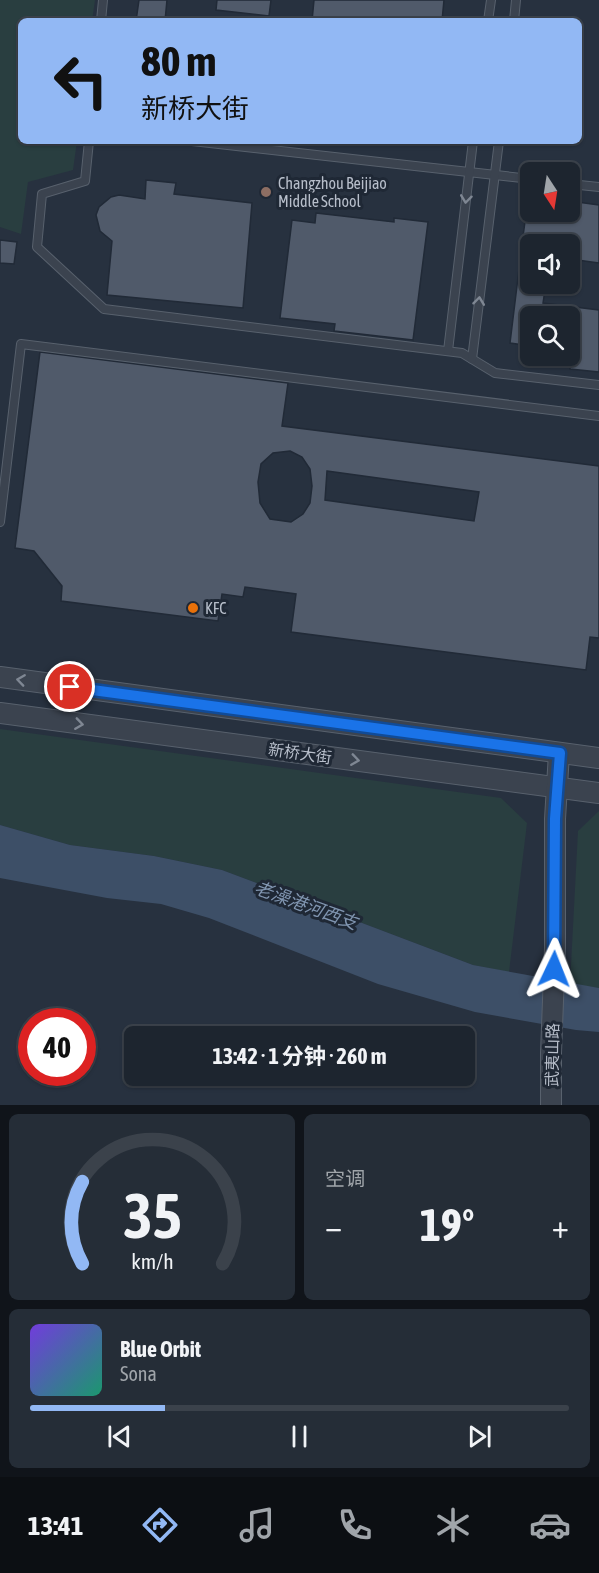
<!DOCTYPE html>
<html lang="zh">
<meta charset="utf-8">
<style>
:root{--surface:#1d252f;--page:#252d37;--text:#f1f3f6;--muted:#a0a5aa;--line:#3b424b;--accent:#92b8f4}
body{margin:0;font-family:"Asap Condensed","Noto Sans SC",sans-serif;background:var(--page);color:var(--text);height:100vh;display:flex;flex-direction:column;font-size:22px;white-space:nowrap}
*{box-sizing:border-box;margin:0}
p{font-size:20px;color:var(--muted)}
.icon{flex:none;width:33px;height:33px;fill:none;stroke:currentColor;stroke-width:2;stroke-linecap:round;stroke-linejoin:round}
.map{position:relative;height:1105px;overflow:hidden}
.side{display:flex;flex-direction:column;gap:9px;padding:9px;background:#10141a;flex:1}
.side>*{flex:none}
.guide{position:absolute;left:18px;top:18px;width:564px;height:126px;border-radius:9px;box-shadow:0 2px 4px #0004,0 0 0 2px var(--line);background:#92b8f4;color:#111;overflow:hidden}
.needle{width:39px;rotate:168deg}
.controls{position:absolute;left:520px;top:162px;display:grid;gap:12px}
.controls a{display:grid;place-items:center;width:60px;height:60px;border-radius:9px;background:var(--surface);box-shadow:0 2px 4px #0004,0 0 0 2px var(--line);font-size:30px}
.speed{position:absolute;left:18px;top:1008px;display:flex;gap:12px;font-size:30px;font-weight:700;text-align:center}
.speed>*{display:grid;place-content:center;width:78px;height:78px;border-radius:50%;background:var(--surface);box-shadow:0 2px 4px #0004,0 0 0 2px var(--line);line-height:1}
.speed .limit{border:9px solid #d22;background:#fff;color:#111}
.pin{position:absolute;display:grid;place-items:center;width:51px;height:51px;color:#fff;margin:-26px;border:3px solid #fff;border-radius:50%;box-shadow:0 2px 6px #0007}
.me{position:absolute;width:66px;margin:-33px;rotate:2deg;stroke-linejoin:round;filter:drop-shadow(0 0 4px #0008)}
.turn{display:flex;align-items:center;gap:21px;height:126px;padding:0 24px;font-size:27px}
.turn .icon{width:78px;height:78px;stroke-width:2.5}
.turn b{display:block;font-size:42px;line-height:51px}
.big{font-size:45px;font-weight:700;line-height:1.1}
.side .widget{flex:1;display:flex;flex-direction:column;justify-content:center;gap:9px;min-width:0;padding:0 21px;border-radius:9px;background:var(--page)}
.side .dial{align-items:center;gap:0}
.dial svg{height:156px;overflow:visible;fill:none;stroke:var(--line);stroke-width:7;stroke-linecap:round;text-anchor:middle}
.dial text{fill:var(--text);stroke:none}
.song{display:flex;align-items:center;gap:18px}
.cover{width:72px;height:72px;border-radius:9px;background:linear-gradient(135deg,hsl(260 70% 55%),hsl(160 70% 35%))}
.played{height:6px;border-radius:3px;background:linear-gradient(90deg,var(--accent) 25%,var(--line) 25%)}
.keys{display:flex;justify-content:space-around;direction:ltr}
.heat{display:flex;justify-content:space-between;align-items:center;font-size:33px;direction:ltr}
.side .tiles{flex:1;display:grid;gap:9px;grid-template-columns:1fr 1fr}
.widget:last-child{grid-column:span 2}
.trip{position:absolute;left:124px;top:1026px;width:351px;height:60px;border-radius:9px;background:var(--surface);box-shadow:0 2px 4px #0004,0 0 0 2px var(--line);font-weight:700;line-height:60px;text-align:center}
.tab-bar{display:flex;height:96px;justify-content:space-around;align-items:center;background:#0c0f13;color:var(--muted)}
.tab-bar .icon{width:42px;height:42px}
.tab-bar .current{color:var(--accent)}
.tab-bar b{font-size:27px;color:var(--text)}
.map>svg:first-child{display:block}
.green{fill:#293e40}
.water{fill:#3d4f67}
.building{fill:#505a6a;stroke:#212a37;stroke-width:1.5;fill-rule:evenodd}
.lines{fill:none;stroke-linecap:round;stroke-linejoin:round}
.service-casing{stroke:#58616d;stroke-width:10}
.tertiary-casing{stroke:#58616d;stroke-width:22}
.service{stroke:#3b434f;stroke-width:8}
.tertiary{stroke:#3b434f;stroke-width:20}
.oneway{stroke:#7f8793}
.route-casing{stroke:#114b97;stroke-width:15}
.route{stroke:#1a73e8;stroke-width:10}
.education-dot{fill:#8d6e63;stroke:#1f2835;stroke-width:2}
.food-dot{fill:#e8710a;stroke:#1f2835;stroke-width:2}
.labels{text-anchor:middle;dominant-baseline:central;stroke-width:6;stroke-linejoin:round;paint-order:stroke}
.poi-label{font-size:16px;fill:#b7beca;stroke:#1f2835;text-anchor:start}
.street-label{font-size:16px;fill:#b7beca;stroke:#1f2835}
.water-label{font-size:18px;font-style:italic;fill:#8095b0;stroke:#1f2835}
</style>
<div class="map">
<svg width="599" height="1105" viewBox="0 0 599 1105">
<rect width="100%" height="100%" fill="#27313f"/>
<!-- green -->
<g class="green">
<polygon points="0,0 95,0 92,21 21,21 21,141 77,141 73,170 28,182 21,234 0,227"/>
<polygon points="0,729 501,798 527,823 509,972 473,965 222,870 154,856 70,845 0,825"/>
<polygon points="599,811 599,988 570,984 578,831"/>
</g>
<!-- water -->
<polygon class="water" points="0,825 70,845 154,856 222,870 473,965 599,988 599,1032 576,1030 475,1012 378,984 209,918 161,904 107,898 0,878"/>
<!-- building -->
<g class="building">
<polygon points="139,0 167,0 165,21 136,21"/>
<polygon points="217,0 271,0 269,16 216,10"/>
<polygon points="314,0 444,0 442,21 312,21"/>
<polygon points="146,180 176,183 174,194 252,203 243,308 107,295 112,241 100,231 96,215 99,207 111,197 119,195 145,199"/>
<polygon points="570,201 599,205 599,263 570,259 570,244 522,244 526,214 540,216 540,212 570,212"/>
<polygon points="316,213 394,222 394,218 428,222 413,340 334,331 335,324 280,318 292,220 315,223"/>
<polygon points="0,240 17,242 14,264 0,263"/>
<polygon points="521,253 531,253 531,284 546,284 543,303 599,310 599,372 570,369 570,316 531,316 531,346 510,343"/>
<path d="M40,352L288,383L282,426L599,466V638L590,637L586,670L291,632L296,594L245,587L243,597L222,594L218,621L61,601L62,586L34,551L15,548ZM290,451L302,457L310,469L312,486L310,503L303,514L291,522L270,519L260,503L258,482L261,464L273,453ZM327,471L479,492L474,521L325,500Z"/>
</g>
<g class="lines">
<!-- service casing -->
<g class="service-casing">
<g id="service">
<polyline points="101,21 103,0"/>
<polyline points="488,21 491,0"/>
<polyline points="514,21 516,0"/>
<polyline points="89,141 85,181 42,194 37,247 104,309 462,353 495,373 599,385"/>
<polyline points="192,141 531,179"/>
<polyline points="570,184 599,187"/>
<polyline points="448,351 473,141"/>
<polyline points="472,359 499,141"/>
<polyline points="0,522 21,344 599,416"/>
</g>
</g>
<!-- tertiary casing -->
<g class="tertiary-casing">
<g id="tertiary">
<polyline points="0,677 599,758"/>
<polyline points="0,713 599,793"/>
<polyline points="551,1105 551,1053 555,948 555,819 559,753"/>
</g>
</g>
<!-- service -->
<use href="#service" class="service"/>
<!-- tertiary -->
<use href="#tertiary" class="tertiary"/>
</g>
<!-- one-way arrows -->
<defs><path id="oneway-chevron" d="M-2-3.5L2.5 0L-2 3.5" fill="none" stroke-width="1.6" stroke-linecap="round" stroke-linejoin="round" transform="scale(1.5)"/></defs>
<g class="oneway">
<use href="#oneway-chevron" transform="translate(466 199) rotate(97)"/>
<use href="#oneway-chevron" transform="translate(479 301) rotate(-83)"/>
<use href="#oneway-chevron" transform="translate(21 680) rotate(-172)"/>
<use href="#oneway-chevron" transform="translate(79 724) rotate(8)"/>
<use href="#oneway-chevron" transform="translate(355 760) rotate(8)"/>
</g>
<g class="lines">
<!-- route casing -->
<g class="route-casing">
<polyline id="route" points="70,687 560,753 555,819 554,969"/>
</g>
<!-- route -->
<use href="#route" class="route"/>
</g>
<!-- markers -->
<circle class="education-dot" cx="266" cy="192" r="6"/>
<circle class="food-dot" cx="193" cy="608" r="6"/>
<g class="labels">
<!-- poi labels -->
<g class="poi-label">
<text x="278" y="183">Changzhou Beijiao<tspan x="278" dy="18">Middle School</tspan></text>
<text x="205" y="608">KFC</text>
</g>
<!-- street labels -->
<g class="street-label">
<text transform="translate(300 753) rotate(8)">新桥大街</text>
<text transform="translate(552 1055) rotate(-89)">武夷山路</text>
</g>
<!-- water labels -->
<g class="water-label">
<text transform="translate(306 905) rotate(20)">老澡港河西支</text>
</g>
</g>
</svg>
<div class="controls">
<a><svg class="needle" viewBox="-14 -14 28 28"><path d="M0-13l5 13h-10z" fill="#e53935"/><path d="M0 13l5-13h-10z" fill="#a0a5aa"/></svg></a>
<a><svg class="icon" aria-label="sound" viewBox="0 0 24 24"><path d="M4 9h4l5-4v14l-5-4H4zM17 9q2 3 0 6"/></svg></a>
<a><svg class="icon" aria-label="search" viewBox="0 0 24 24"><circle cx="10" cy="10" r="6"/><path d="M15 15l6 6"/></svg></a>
</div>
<div class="speed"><div class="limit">40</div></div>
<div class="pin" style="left:70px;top:687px;background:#d93025"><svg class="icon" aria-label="arrive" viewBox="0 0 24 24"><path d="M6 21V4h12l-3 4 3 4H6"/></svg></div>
<svg class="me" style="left:554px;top:969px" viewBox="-20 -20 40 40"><path d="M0-17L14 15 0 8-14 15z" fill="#1a73e8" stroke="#fff" stroke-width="4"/></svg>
<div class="trip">13:42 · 1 分钟 · 260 m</div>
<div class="guide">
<div class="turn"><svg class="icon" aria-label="left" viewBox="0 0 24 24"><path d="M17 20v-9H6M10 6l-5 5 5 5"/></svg><div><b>80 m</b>新桥大街</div></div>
</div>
</div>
<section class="side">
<div class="tiles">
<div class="widget dial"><svg viewBox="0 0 100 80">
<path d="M14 69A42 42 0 1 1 86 69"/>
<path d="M14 69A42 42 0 0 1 14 27" stroke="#92b8f4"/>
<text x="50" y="56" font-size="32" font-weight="700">35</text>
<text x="50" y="72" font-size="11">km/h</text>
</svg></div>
<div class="widget"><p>空调</p>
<div class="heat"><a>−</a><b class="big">19°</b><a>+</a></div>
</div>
<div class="widget">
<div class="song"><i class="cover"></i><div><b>Blue Orbit</b><p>Sona</p></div></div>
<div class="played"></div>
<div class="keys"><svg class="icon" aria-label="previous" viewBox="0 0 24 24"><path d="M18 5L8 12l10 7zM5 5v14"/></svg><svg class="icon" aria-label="pause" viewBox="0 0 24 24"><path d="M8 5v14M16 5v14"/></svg><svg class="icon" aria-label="next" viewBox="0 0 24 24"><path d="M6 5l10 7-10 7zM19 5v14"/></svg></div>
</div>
</div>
</section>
<nav class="tab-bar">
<b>13:41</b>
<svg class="icon current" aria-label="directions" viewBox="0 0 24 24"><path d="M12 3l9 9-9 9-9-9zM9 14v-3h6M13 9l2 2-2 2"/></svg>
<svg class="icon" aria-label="music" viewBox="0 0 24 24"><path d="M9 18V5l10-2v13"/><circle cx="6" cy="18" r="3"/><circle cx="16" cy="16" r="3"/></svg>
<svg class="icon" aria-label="phone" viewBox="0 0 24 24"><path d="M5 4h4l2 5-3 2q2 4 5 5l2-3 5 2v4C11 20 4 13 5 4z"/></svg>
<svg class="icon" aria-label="climate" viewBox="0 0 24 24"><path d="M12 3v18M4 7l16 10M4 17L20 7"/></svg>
<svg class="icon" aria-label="car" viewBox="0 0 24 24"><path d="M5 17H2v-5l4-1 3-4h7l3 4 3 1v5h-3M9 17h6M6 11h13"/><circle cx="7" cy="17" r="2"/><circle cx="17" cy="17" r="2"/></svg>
</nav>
